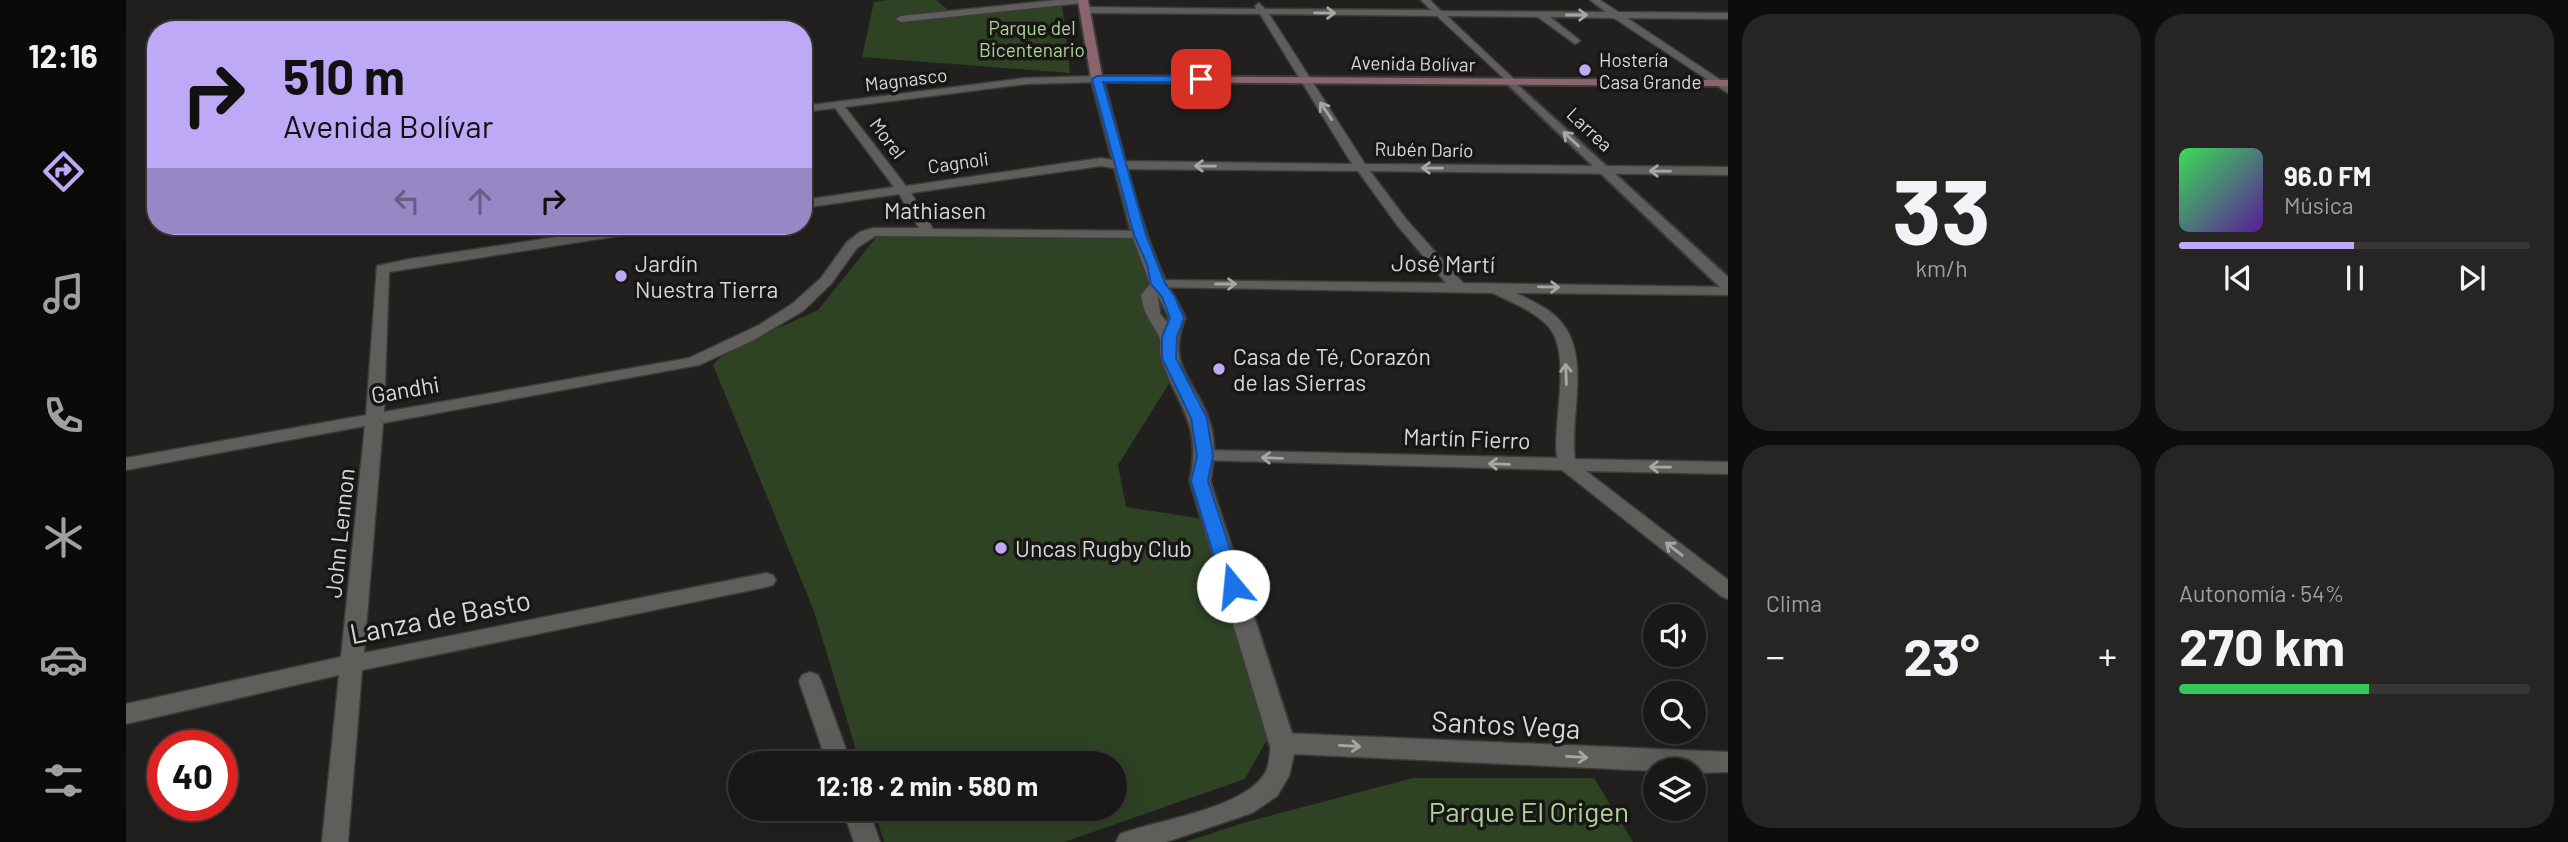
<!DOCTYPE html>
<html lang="es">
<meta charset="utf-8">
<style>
:root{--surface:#1a1816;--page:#272523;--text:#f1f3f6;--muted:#9fa0a1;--line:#383735;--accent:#bda9f5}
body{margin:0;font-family:Barlow,sans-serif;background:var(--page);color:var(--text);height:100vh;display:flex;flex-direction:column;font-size:26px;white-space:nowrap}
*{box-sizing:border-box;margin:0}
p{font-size:23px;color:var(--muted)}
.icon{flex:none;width:38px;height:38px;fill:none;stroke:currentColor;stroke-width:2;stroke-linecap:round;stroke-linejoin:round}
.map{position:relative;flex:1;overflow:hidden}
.details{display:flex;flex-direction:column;gap:14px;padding:14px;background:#0e0d0c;width:840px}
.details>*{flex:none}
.hud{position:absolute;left:21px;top:21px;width:665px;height:214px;border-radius:28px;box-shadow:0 7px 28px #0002,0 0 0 2px var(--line);background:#bda9f5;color:#111;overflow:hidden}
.controls{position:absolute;left:1517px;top:604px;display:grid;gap:14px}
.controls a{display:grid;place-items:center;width:63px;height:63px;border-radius:50%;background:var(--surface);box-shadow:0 7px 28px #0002,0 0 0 2px var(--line);font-size:35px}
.speed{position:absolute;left:21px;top:730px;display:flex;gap:14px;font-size:35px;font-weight:700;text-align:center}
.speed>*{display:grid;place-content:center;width:91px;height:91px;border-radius:50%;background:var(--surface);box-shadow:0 7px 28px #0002,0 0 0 2px var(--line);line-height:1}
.speed .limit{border:10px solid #d22;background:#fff;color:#111}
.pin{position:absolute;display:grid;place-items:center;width:60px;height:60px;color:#fff;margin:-30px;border-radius:14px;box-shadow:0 4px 10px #0006}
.me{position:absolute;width:77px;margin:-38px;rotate:343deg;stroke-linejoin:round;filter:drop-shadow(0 0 5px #0008)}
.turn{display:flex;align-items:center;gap:24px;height:147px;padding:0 21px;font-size:32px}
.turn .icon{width:91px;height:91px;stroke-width:2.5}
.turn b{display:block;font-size:49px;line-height:60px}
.lanes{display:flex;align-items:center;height:66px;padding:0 21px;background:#0003;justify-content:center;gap:35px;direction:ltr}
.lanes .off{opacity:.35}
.big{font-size:52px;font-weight:700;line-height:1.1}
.details .tile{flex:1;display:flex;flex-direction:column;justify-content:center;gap:10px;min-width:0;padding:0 24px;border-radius:28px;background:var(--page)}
.details .dial{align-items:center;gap:0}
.dial b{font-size:91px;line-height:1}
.song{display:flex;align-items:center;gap:21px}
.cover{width:84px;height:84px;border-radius:10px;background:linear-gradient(135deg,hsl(130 70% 55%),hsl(270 70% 35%))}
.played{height:7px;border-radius:4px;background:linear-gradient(90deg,var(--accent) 50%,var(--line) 50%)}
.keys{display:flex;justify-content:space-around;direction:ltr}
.heat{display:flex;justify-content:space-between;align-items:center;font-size:38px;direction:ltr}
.charge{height:10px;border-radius:5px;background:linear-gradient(90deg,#34c759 54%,var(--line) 0)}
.details .tiles{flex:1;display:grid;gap:14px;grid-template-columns:repeat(2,1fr)}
.trip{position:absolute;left:602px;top:751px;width:399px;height:70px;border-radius:35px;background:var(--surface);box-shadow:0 7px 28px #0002,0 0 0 2px var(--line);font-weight:700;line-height:70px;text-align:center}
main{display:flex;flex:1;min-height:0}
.dock{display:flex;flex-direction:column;width:126px;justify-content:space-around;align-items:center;background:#0a0a09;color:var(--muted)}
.dock .icon{width:49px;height:49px}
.dock .selected{color:var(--accent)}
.dock b{font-size:32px;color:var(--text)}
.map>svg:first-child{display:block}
.green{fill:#2e4224}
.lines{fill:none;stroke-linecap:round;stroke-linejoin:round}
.minor-casing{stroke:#3d3b39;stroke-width:3}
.tertiary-casing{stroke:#3d3b39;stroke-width:4}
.secondary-casing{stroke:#3d3b39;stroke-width:4}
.minor{fill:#5f5e5a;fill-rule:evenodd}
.tertiary{fill:#5f5e5a;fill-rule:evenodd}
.secondary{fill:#8a656d;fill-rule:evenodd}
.oneway{stroke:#a8a7a4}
.route{fill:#1a73e8;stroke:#114b97;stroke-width:2}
.poi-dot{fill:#bda9f5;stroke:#191715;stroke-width:2.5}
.labels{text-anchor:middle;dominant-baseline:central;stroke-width:7;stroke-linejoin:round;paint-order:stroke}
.far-park-label{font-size:19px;fill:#add49a;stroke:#191715}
.far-poi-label{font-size:19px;fill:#d9d8d6;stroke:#191715;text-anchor:start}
.far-street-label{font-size:19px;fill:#d9d8d6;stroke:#191715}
.street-label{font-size:23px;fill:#d9d8d6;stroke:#191715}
.poi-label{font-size:23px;fill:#d9d8d6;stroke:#191715;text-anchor:start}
.near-street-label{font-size:28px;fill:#d9d8d6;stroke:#191715}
.near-park-label{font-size:28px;fill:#add49a;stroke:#191715}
</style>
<main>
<nav class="dock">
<b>12:16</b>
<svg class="icon selected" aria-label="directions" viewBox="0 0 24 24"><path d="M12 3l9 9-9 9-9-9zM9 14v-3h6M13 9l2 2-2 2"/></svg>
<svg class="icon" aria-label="music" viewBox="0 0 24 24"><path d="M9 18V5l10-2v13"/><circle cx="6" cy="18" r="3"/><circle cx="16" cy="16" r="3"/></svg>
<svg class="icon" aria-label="phone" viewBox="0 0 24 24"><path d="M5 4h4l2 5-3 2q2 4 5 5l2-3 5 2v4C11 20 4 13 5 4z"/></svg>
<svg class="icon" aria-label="climate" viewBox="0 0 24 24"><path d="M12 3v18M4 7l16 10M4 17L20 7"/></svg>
<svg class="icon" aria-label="car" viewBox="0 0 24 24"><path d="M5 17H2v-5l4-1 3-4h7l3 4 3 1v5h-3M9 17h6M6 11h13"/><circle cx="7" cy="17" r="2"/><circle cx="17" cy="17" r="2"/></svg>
<svg class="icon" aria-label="filters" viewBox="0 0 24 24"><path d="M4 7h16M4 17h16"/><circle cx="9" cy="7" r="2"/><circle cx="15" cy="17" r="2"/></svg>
</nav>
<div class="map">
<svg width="1602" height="842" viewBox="0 0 1602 842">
<rect width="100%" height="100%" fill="#22201e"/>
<!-- green -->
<g class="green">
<polygon points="762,0 810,0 827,14 936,4 944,73 736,57 748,2"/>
<path d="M752,235L1002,237C1024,248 1026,274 1018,295L1033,330L1046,379L992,465L1000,507L1078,519L1142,738L1119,779L938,842H758L748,809L989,808V763H734L688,611L587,365L599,352L692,310Z"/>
<polygon points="1287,778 1468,778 1507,842 1059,842 1117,823"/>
</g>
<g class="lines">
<!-- minor casing -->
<g class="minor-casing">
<g id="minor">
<polygon points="931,0 960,0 956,3 775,22 770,19 775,16"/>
<path d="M1295,0H1304L1315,11L1480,12L1464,0H1474L1492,12L1602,13V19L1501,18L1602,85V93L1488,18L1424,17L1452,39L1454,41L1449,44L1412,17L1321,16L1388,79L1389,81L1384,84L1311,16L1143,14L1239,164L1602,167V175L1244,171L1280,219L1337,283L1602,287V295L1390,293C1406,301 1425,309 1436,323C1465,359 1443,417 1449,459L1602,462V474L1460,471L1602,580V599L1595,596L1436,470L1073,460L1070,456L1073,452L1079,450L1431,458C1426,423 1447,354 1422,326C1408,311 1385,302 1366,293L1027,287L1025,284L1027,281L1032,280L1320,283L1271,225L1232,171L993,169L975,166L785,193L807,229L1014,231L1021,235L1019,238L749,236L731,248L705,284L677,311L626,341L573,365L257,423L238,653L640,573L647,575L650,580L647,585L640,587L236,670L222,842H196L213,675L0,724V704L215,657L239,426L0,470V458L240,415L251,266L283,259L504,226H537L530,230L263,272L258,412L563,358L633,325L666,304L695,278L721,242L734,232L747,228H793L773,194L677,208V200L768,187L709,108L677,112V106L900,78L971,76L976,79L971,82L900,84L719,107L780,186L975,158L993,161L1226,164L1134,14L959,13L954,10L959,7L1130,9L1129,6L1133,3L1139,9L1305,10Z"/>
<polygon points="684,672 692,675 695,681 725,763 701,763 673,681 676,675"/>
<path d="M1156,733L1602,752V772L1568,773V770L1530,771L1168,754L1163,776L1151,796L1126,813L1040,842H990L994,834C1031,820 1118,809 1139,773C1146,761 1142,748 1147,736Z"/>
<polygon points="716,808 742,808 754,842 728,842"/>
</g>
</g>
<!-- tertiary casing -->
<g class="tertiary-casing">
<g id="tertiary">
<path d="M971,76L977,79C996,146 1010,217 1039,280C1045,293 1054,305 1059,318C1039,367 1069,378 1083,421C1090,441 1088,460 1084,481L1169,743L1165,751L1156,754L1147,751L1143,743L1064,481C1076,424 1054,410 1036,361C1032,353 1037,342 1032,334C1023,318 1018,315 1015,295L1024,284L1006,235L965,79ZM1032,295L1043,318L1041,322L1034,314Z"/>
<polygon points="1384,78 1602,277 1602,291 1596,289 1380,83 1378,81"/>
</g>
</g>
<!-- secondary casing -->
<g class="secondary-casing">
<polygon id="secondary" points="952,0 962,0 976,76 1602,80 1602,86 971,82 965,79"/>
</g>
<!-- minor -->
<use href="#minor" class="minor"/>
<!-- tertiary -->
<use href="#tertiary" class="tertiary"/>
<!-- secondary -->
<use href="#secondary" class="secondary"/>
</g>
<!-- one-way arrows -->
<defs><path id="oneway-shaft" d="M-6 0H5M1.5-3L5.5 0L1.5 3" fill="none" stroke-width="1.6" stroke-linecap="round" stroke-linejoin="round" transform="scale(1.75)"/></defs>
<g class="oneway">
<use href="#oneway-shaft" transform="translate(1199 13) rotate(1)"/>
<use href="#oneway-shaft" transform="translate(1451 15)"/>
<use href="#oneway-shaft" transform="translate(1200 111) rotate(-124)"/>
<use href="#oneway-shaft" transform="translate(1445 139) rotate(-137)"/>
<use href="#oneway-shaft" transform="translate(1079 166) rotate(-179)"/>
<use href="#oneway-shaft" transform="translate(1306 168) rotate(-179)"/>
<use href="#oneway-shaft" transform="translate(1534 171) rotate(-179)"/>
<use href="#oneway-shaft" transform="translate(1100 284)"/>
<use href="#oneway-shaft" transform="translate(1423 287) rotate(1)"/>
<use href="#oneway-shaft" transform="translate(1440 374) rotate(-92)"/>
<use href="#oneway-shaft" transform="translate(1146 458) rotate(-178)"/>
<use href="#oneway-shaft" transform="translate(1373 464) rotate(-178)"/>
<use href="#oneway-shaft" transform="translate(1534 467) rotate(-179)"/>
<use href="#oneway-shaft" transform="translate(1548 549) rotate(-142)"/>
<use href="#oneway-shaft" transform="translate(1224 746) rotate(3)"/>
<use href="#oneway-shaft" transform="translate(1451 757) rotate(3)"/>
</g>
<!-- route -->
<polygon class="route" points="971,76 1075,76 1079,79 1075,82 977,82 1020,235 1039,283 1049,297 1058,318 1051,337 1050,358 1081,418 1087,456 1082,481 1116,586 1113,591 1100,591 1097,586 1065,481 1071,456 1065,418 1036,358 1036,337 1044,318 1036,297 1025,284 1021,264 1008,235 966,79"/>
<!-- markers -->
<g class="poi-dot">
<circle cx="1459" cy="70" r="7"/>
<circle cx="495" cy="276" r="7"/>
<circle cx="1093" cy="369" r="7"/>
<circle cx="875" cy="548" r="7"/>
</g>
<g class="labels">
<!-- far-park labels -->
<g class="far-park-label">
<text x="906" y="27">Parque del<tspan x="906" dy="22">Bicentenario</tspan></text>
</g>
<!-- far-poi labels -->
<g class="far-poi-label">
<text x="1473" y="59">Hostería<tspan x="1473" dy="22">Casa Grande</tspan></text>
</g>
<!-- far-street labels -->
<g class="far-street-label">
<text transform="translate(1287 63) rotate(1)">Avenida Bolívar</text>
<text transform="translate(780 79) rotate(-7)">Magnasco</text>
<text transform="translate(1464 129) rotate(43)">Larrea</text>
<text transform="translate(762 138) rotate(53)">Morel</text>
<text transform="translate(1298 149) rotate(1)">Rubén Darío</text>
<text transform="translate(832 162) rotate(-8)">Cagnoli</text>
</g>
<!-- street labels -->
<g class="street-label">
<text x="809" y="210">Mathiasen</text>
<text transform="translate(1317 263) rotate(1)">José Martí</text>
<text transform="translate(279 389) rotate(-10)">Gandhi</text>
<text transform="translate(1341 438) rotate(2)">Martín Fierro</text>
<text transform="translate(213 533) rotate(-84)">John Lennon</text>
</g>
<!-- poi labels -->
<g class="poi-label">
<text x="509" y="263">Jardín<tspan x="509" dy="26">Nuestra Tierra</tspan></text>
<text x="1107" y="356">Casa de Té, Corazón<tspan x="1107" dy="26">de las Sierras</tspan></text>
<text x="889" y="548">Uncas Rugby Club</text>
</g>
<!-- near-street labels -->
<g class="near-street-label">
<text transform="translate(314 616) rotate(-11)">Lanza de Basto</text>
<text transform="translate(1380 724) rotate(3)">Santos Vega</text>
</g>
<!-- near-park labels -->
<g class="near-park-label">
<text x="1403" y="811">Parque El Origen</text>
</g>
</g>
</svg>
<div class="controls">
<a><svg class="icon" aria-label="sound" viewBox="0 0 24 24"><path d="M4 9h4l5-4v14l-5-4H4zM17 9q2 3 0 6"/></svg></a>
<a><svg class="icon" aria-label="search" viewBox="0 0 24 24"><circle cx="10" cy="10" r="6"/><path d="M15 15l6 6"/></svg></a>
<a><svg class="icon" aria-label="layers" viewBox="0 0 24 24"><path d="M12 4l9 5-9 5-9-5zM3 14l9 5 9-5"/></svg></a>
</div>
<div class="speed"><div class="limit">40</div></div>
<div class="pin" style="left:1075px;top:79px;background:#d93025"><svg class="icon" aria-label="arrive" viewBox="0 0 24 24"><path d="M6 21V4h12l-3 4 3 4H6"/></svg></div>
<svg class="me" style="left:1107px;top:586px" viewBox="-20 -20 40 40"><circle r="19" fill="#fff"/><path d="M0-13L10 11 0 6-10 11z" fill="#1a73e8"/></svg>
<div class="trip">12:18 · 2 min · 580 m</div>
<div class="hud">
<div class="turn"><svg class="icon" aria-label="right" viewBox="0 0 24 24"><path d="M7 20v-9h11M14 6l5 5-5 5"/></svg><div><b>510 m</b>Avenida Bolívar</div></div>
<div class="lanes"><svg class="icon off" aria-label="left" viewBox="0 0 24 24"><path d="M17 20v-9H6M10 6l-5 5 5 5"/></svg><svg class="icon off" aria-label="ahead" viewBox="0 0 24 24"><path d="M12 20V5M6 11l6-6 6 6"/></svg><svg class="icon" aria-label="right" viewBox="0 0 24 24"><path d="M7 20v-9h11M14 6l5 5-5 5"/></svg></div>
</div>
</div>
<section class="details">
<div class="tiles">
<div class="tile dial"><b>33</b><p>km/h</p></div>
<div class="tile">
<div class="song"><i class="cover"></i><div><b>96.0 FM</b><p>Música</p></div></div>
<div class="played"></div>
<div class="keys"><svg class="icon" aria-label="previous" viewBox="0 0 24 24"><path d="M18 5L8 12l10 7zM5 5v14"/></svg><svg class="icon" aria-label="pause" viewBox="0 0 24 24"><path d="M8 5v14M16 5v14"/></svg><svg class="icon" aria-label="next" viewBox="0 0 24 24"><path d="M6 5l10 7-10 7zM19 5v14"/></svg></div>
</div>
<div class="tile"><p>Clima</p>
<div class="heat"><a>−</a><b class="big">23°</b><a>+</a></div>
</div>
<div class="tile"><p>Autonomía · 54%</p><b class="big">270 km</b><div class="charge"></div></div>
</div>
</section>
</main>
